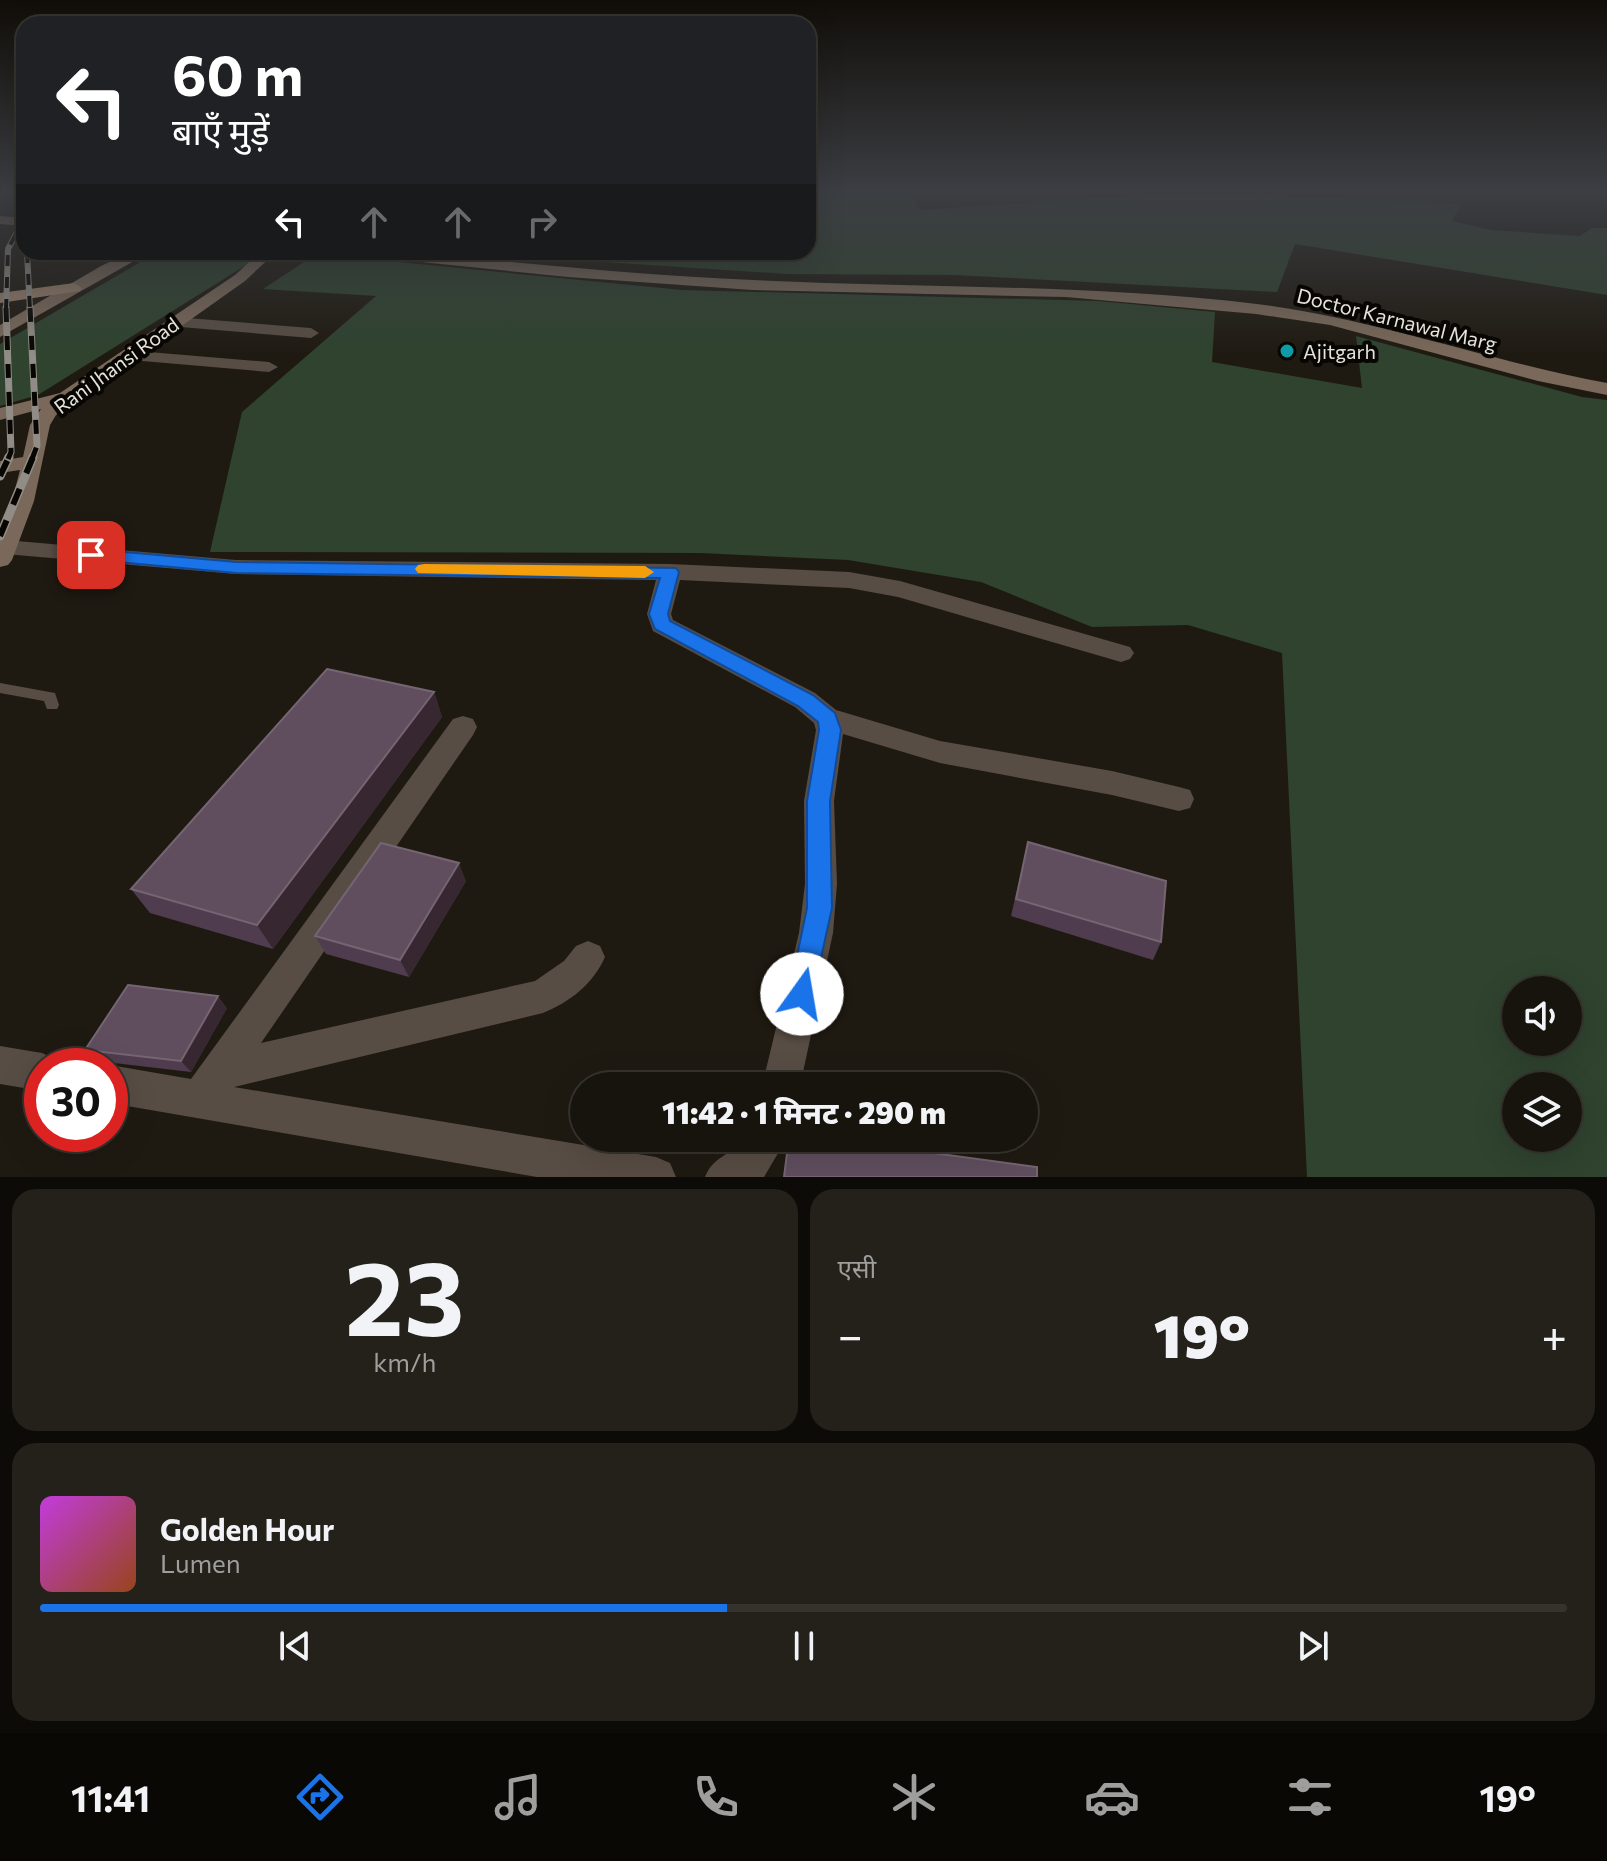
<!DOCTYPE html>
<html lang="hi">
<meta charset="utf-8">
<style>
:root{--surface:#17140d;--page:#24211b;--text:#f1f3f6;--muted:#9e9e9d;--line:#36332e;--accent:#1a73e8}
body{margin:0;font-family:Commissioner,"Noto Sans Devanagari",sans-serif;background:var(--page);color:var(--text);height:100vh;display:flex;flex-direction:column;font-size:30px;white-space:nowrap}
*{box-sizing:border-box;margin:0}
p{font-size:26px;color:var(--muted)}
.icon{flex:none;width:44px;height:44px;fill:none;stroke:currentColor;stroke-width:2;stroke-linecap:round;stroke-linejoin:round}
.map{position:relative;height:1177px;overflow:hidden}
.panel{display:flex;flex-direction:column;gap:12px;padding:12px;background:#0d0b07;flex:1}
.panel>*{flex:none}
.banner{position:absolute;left:16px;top:16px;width:800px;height:244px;border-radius:24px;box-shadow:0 8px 32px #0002,0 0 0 2px var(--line);background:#202124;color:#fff;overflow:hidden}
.buttons{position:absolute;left:1502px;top:976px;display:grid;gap:16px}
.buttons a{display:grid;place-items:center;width:80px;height:80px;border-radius:50%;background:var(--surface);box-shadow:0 8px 32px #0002,0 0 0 2px var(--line);font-size:40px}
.speed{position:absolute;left:24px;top:1048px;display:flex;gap:16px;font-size:40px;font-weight:700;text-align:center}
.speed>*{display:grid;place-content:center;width:104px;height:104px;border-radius:50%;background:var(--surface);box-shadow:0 8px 32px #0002,0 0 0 2px var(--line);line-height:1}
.speed .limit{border:12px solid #d22;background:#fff;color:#111}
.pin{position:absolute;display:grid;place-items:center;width:68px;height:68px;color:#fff;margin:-34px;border-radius:16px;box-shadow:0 4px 12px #0006}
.me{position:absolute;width:88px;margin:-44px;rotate:13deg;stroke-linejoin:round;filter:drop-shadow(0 0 6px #0008)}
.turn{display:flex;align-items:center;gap:28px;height:168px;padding:0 24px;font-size:36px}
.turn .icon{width:104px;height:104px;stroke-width:2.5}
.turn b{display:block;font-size:56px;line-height:68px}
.lanes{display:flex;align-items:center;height:76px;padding:0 24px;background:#0003;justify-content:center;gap:40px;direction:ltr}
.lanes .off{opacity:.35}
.big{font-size:60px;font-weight:800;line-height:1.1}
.panel .tile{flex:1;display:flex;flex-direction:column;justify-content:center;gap:12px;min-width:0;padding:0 28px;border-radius:24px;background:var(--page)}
.panel .dial{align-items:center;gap:0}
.dial b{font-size:104px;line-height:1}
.song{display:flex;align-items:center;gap:24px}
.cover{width:96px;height:96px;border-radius:12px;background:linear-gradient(135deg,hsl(290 70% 55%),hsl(20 70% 35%))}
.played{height:8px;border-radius:4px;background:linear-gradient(90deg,var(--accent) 45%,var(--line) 45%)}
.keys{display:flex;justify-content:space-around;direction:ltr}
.heat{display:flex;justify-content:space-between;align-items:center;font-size:44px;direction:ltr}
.panel .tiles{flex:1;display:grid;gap:12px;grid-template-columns:1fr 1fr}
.tile:last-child{grid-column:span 2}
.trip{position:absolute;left:570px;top:1072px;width:468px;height:80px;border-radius:40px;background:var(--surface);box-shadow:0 8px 32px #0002,0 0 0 2px var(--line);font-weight:800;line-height:80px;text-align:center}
.menu{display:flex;height:128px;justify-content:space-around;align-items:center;background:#090805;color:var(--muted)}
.menu .icon{width:56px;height:56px}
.menu .current{color:var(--accent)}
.menu b{font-size:36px;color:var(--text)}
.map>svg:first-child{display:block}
.green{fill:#2f432f;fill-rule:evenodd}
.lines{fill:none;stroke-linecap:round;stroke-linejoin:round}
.lane{fill:#584d44;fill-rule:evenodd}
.street{fill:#584d44;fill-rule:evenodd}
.secondary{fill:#7a695a;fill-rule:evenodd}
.primary{fill:#957e6b;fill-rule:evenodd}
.rail-far2-casing{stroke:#918d86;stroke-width:6}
.rail-far1-casing{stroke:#918d86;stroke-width:7}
.rail-casing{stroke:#918d86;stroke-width:9}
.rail-far2{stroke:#070603;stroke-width:4;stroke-dasharray:11;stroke-linecap:butt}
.rail-far1{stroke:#070603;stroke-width:5;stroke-dasharray:14;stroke-linecap:butt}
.rail{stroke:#070603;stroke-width:6;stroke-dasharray:17;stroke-linecap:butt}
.wall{fill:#503c4f}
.shaded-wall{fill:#362730}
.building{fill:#604e5e;stroke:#756572;stroke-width:2}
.route{fill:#1a73e8;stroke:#114b97;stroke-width:2}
.slow{fill:#f59e0b}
.culture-dot{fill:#0f9aa8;stroke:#070603;stroke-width:3}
.labels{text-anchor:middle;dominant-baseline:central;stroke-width:8;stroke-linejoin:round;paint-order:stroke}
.far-street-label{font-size:20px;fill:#e6e3dc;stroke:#070603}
.far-poi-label{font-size:20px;fill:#e6e3dc;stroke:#070603;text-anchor:start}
</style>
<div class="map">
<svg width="1607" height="1177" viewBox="0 0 1607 1177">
<rect width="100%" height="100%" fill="#1f1a11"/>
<!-- green -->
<g class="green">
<polygon points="812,191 908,191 921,210 1140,196 1262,196 1461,204 1452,221 1491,230 1580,236 1592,228 1607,228 1607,295 1295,244 1277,292 954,275 787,274 452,252 808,252 808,195"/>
<polygon points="172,252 263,252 251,262 38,395 0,406 0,344 149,257 161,258"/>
<path d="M316,254L682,290L1098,301L1215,312L1212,362L1362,388L1356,336L1582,397L1607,400V1177H1307L1282,653L1188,625L1092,627L981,582L848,560L700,553L210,552L242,412L376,296L263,289ZM1516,990H1568V1042H1516ZM1516,1086H1568V1138H1516Z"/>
</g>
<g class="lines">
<!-- lane -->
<polygon class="lane" points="0,683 55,693 59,705 57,709 47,709 44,701 0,693"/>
<!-- street -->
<g class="street">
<polygon points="175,317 311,328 319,333 311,338 169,326 167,322 169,318"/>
<polygon points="125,350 269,362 278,367 269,372 119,359 116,355"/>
<polygon points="5,540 236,560 670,564 849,572 900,581 1130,647 1134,653 1130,659 1121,662 898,597 849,588 680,580 671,614 673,620 815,693 836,710 940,741 1112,771 1179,787 1190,790 1194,799 1190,808 1179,811 1112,795 940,763 843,734 834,801 837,884 833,933 800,1086 762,1086 799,933 805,884 804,801 816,730 814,723 795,707 653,631 647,614 656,580 236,574 5,554 0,553 0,541"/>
<path d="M463,716L473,719L477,727L473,735L261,1043L535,981L564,961L576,946L588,941L600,946L605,957C593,984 570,1002 543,1013L234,1087L656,1157L670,1163L676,1177H537L110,1103V1065L191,1079L453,719Z"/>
<polygon points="0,1046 42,1053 55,1059 58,1066 42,1066 42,1091 0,1084"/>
<path d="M743,1138H787L764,1177H705C714,1155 730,1157 743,1138Z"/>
</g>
<!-- secondary -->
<g class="secondary">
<polygon points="0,216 24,218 24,226 0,224"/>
<polygon points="130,252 150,252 0,337 0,325 101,266"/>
<polygon points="260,252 276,252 245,281 56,415 50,425 34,501 12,560 8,565 0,567 0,531 12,501 20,470 0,473 0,461 23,457 30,425 41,409 0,420 0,408 60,393 235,275"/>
<path d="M355,252H407C522,263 638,275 753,280C921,288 1089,284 1257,304C1376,319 1489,361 1607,383V395L1538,381L1330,325L1256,314L1066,297L753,290L568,277L362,256Z"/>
</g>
<!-- primary -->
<polygon class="primary" points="74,283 82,288 80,291 0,303 0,293"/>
<!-- rail-far2 casing -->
<g class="rail-far2-casing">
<g id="rail-far2">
<polyline points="27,252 30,310"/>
<polyline points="6,310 8,249 24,219"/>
</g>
</g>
<!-- rail-far1 casing -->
<g class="rail-far1-casing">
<g id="rail-far1">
<polyline points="6,308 11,452 8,459"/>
<polyline points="30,308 37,446 32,459"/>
</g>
</g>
<!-- rail casing -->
<g class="rail-casing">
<g id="rail">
<polyline points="0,476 9,457"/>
<polyline points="0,536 33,457"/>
</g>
</g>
<!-- rail-far2 -->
<use href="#rail-far2" class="rail-far2"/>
<!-- rail-far1 -->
<use href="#rail-far1" class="rail-far1"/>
<!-- rail -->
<use href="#rail" class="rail"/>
</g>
<!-- wall -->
<g class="wall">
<polygon points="434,692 442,717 273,949 150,913 131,889"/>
<polygon points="1028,842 1161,942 1153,960 1011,916"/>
<polygon points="466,881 409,977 326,954 315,936"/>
<polygon points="227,1008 191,1072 97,1061 85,1050"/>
</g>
<!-- shaded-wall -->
<g class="shaded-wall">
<polygon points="434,692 442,717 273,949 257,925"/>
<polygon points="459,863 466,881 409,977 400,960"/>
<polygon points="218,996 227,1008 191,1072 181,1061"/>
</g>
<!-- building -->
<g class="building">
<polygon points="327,669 434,692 257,925 131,889"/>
<polygon points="1028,842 1166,881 1161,942 1016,899"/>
<polygon points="381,843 459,863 400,960 315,936"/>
<polygon points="128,985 218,996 181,1061 85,1050"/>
<polygon points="789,1138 823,1138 1037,1167 1037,1177 784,1177"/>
</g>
<!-- sky -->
<linearGradient id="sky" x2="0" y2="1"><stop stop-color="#110e09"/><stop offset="0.54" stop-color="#3c3e43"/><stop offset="1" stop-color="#3c3e43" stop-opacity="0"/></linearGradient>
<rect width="1607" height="355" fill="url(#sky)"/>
<!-- route -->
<polygon class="route" points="91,549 236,562 676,568 679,572 668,614 670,621 813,695 835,713 841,730 830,801 832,908 811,1003 802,1007 793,1003 789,994 807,908 807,801 819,730 818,722 798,706 655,629 649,614 660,578 236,573 85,559 83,555"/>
<!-- slow -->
<polygon class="slow" points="424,564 645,566 654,572 645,578 418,573 415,569 418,565"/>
<!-- markers -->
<circle class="culture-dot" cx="1287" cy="351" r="8"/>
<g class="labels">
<!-- far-street labels -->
<g class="far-street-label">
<text transform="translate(1397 319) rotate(14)">Doctor Karnawal Marg</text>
<text transform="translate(116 365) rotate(-36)">Rani Jhansi Road</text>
</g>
<!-- far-poi labels -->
<g class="far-poi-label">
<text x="1303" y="351">Ajitgarh</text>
</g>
</g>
</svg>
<div class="buttons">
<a><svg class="icon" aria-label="sound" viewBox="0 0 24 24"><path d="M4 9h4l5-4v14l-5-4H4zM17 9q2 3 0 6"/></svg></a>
<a><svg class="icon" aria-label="layers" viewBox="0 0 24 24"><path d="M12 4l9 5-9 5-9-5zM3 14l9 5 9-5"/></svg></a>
</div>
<div class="speed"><div class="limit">30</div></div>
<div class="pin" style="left:91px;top:555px;background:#d93025"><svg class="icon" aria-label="arrive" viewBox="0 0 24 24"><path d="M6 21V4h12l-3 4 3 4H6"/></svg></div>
<svg class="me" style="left:802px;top:994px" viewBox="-20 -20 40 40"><circle r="19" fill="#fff"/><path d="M0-13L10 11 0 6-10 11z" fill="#1a73e8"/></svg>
<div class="trip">11:42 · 1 मिनट · 290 m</div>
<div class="banner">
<div class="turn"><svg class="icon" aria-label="left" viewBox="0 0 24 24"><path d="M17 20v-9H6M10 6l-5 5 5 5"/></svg><div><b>60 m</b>बाएँ मुड़ें</div></div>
<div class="lanes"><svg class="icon" aria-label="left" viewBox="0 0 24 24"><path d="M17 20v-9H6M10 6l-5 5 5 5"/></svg><svg class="icon off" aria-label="ahead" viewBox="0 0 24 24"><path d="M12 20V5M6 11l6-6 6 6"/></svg><svg class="icon off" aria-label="ahead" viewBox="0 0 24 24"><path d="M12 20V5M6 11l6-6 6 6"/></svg><svg class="icon off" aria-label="right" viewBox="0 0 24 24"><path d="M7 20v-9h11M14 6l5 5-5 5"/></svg></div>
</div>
</div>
<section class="panel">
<div class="tiles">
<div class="tile dial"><b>23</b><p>km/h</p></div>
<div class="tile"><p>एसी</p>
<div class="heat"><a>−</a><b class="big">19°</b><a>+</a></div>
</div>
<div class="tile">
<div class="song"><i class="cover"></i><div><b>Golden Hour</b><p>Lumen</p></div></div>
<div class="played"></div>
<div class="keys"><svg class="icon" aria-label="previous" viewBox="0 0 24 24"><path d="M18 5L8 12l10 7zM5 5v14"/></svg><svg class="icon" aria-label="pause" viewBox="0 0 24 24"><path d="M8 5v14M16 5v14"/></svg><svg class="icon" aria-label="next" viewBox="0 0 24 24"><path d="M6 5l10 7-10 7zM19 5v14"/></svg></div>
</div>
</div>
</section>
<nav class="menu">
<b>11:41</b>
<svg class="icon current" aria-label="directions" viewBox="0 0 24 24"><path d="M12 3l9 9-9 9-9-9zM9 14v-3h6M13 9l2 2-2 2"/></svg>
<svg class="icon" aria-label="music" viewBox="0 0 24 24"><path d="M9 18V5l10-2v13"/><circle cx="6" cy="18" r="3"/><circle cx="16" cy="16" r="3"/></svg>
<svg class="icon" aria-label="phone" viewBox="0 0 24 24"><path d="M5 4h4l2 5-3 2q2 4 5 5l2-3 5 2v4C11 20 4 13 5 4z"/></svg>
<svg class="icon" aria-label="climate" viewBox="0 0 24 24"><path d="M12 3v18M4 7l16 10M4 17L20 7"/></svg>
<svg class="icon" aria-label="car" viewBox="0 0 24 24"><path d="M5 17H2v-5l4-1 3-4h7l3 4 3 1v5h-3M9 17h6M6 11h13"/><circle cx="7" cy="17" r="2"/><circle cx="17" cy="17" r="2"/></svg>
<svg class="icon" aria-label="filters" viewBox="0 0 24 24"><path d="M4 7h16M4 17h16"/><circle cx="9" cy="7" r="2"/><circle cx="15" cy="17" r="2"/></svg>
<b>19°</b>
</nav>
